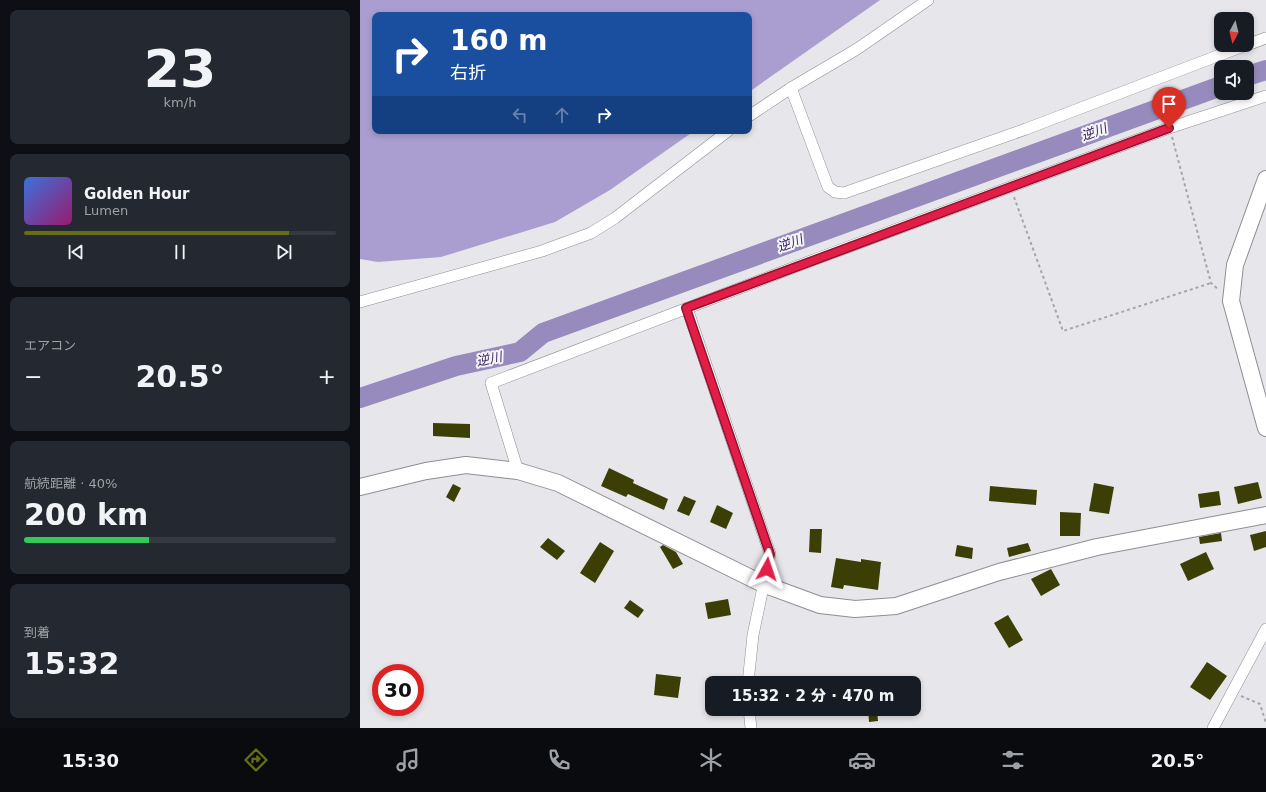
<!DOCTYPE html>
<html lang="ja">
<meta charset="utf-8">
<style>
:root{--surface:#171b24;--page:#242831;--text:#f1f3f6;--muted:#9ea1a6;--line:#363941;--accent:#666d14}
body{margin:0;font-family:"DejaVu Sans","Noto Sans JP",sans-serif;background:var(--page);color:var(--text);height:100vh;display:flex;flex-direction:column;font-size:15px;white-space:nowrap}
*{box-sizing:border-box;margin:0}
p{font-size:13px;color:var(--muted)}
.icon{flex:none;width:22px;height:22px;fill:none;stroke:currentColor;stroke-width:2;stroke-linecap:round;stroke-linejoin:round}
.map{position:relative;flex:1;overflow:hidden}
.drawer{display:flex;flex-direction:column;gap:10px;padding:10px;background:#0d0f14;width:360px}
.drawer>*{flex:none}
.guide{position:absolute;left:12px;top:12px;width:380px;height:122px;border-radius:8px;box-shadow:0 2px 6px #0003;background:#1a4fa0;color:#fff;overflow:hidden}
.needle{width:26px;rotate:187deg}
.buttons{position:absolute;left:854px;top:12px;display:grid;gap:8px}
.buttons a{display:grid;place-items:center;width:40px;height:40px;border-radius:8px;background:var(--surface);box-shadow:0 2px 6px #0003;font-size:20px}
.speed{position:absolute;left:12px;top:664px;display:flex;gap:8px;font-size:20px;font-weight:700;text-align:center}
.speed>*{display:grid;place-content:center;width:52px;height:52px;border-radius:50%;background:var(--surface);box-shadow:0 2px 6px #0003;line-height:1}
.speed .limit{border:6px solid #d22;background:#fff;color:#111}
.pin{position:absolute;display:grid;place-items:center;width:34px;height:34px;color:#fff;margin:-41px -17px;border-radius:50% 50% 50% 0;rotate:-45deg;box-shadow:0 0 4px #0007}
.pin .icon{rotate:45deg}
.me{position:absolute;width:44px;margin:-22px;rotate:5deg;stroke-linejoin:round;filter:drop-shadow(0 0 3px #0008)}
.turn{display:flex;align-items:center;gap:14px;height:84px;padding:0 12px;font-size:18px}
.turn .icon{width:52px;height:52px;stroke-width:2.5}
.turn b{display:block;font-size:28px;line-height:34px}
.lanes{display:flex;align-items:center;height:38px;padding:0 12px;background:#0003;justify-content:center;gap:20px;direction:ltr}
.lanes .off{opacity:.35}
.big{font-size:30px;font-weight:800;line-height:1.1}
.drawer .widget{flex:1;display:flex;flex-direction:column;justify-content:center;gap:6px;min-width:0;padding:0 14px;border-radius:8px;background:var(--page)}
.drawer .dial{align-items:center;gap:0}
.dial b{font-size:52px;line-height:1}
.song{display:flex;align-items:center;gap:12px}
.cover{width:48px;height:48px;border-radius:6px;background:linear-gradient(135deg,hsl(220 70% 55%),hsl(320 70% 35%))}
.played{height:4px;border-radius:2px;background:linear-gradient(90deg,var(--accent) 85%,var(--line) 85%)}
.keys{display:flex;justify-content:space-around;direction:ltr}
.heat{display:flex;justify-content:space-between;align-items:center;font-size:22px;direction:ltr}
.charge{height:6px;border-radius:3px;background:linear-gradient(90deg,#34c759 40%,var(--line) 0)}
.trip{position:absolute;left:345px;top:676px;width:216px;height:40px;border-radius:8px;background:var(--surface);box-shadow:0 2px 6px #0003;font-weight:800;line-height:40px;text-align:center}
.tab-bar{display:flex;height:64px;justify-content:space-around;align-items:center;background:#090b0e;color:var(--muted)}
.tab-bar .icon{width:28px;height:28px}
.tab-bar .selected{color:var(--accent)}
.tab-bar b{font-size:18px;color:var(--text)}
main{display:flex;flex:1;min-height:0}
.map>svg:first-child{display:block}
.forest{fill:#aa9ed1}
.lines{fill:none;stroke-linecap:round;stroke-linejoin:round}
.river{stroke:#978bbe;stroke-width:20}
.building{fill:#3b3f06}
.street-casing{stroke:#8e8e92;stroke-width:12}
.secondary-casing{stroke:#8e8e92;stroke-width:18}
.path{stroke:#a6a5a9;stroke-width:2;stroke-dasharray:3 3;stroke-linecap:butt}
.street{stroke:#fff;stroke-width:11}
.secondary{stroke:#fff;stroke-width:16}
.route-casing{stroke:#92132f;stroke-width:10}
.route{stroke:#e11d48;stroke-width:7}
.labels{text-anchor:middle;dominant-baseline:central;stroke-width:4;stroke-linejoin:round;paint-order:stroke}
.water-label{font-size:13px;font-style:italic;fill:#3a2664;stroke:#f4f3f8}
</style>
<main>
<section class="drawer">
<div class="widget dial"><b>23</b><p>km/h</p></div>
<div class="widget">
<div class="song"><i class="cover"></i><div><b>Golden Hour</b><p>Lumen</p></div></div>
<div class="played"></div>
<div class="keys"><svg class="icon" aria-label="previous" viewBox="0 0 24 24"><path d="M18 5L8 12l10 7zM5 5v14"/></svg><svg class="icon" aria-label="pause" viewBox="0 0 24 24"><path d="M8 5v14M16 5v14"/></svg><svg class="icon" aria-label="next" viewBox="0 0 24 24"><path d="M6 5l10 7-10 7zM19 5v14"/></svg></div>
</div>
<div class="widget"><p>エアコン</p>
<div class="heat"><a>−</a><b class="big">20.5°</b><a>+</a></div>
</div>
<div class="widget"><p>航続距離 · 40%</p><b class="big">200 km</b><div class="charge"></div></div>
<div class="widget"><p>到着</p><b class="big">15:32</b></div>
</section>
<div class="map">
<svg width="906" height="728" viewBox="0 0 906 728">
<rect width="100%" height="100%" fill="#e7e6eb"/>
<!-- forest -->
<polygon class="forest" points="0,0 520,0 389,92 389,15 15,15 15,131 334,131 250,190 195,222 81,257 18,262 0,259"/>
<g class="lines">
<!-- river -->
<g class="river">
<polyline points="887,76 906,70"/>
<polyline points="0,398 96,366 160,352 183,333 861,86"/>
</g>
</g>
<!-- building -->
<g class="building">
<polygon points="73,423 110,424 110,438 73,436"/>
<polygon points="249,468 274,480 273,483 308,499 304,510 268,494 266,497 241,486"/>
<polygon points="898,482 902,498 878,504 874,487"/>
<polygon points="734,483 754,487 749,514 729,511"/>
<polygon points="93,484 101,488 94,502 86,497"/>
<polygon points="630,486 677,490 676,505 629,501"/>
<polygon points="859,491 861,505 840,508 838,494"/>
<polygon points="324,496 336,501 329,516 317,511"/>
<polygon points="357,505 373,513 366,529 350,522"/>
<polygon points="700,512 721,513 720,536 700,536"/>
<polygon points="450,529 462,529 461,553 449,552"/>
<polygon points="906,531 906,547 894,551 890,535"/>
<polygon points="861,533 862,541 840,544 839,537"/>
<polygon points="188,538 205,551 197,560 180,547"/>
<polygon points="240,542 254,551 235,583 220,573"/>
<polygon points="668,543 671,551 649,557 647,548"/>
<polygon points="303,545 316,552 323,564 313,569 300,547"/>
<polygon points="597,545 613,548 612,559 595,556"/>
<polygon points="846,552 854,569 828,581 820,564"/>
<polygon points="476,558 501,562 501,559 521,562 518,590 484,585 483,589 471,587"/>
<polygon points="691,569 700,585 681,596 671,579"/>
<polygon points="368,599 371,615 348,619 345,603"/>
<polygon points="270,600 284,610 278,618 264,608"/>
<polygon points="648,615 663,640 649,648 634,623"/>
<polygon points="847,662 867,676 850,700 830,687"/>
<polygon points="296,674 321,677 318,698 294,695"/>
<polygon points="508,709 517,709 518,721 509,722"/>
</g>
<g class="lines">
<!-- street casing -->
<g class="street-casing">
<g id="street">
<polyline points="887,45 906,38"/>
<polyline points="431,88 468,187 475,192 484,193 666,129 886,45"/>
<polyline points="389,116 431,88 497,49 568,0"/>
<polyline points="0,302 182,251 231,233 255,218 368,131"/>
<polyline points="327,308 410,554 393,635 388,683"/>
<polyline points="158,471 131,383 456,259 809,128 906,96"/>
<polyline points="389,709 391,728"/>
<polyline points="853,728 906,629"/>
</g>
</g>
<!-- secondary casing -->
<g class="secondary-casing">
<g id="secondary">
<polyline points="906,179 875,265 871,301 906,428"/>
<polyline points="0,487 66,471 106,465 158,471 198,483 403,584 460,605 495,609 536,606 639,572 737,547 906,515"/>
</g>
</g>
<!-- path -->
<g class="path">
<polyline points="812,137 851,283 859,290"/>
<polyline points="654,197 703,331 851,283"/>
<polyline points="881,696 900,704 906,723"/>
</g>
<!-- street -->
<use href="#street" class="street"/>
<!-- secondary -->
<use href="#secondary" class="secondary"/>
</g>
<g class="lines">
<!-- route casing -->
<g class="route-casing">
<polyline id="route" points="407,569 410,554 326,308 809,128"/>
</g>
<!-- route -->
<use href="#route" class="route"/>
</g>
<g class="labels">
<!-- water labels -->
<g class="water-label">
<text transform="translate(734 132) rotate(-20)">逆川</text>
<text transform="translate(430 243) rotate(-20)">逆川</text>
<text transform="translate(129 359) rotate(-12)">逆川</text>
</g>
</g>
</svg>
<div class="buttons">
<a><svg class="needle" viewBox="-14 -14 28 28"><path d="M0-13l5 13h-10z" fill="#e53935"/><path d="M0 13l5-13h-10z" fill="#9ea1a6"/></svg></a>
<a><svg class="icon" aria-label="sound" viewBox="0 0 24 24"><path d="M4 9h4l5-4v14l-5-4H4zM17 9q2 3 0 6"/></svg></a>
</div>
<div class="speed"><div class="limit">30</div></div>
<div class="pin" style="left:809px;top:128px;background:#d93025"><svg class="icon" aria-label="arrive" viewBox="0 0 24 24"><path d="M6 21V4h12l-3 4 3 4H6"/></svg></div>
<svg class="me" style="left:407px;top:569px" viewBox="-20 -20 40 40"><path d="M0-17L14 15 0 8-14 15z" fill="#e11d48" stroke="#fff" stroke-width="4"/></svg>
<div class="trip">15:32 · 2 分 · 470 m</div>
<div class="guide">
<div class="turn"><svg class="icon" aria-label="right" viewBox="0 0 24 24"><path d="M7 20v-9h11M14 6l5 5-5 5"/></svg><div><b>160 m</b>右折</div></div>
<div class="lanes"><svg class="icon off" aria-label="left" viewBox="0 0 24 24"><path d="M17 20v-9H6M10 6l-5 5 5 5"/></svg><svg class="icon off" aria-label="ahead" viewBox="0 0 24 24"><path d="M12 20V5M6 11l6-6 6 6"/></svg><svg class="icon" aria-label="right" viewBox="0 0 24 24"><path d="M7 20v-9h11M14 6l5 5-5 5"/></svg></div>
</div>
</div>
</main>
<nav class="tab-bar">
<b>15:30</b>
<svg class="icon selected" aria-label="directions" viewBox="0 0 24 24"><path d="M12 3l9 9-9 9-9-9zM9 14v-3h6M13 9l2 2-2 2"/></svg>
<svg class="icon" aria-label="music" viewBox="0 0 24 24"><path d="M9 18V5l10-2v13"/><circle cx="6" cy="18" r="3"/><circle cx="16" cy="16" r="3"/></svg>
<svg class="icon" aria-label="phone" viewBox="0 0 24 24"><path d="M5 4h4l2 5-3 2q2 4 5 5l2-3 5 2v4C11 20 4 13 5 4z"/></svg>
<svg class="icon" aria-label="climate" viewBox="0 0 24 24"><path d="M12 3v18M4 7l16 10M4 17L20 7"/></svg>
<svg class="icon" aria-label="car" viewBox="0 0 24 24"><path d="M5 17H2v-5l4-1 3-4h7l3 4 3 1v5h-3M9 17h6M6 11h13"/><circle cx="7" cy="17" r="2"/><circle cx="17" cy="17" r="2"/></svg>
<svg class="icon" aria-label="filters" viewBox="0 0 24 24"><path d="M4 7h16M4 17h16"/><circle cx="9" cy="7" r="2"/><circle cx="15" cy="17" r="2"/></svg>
<b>20.5°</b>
</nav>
